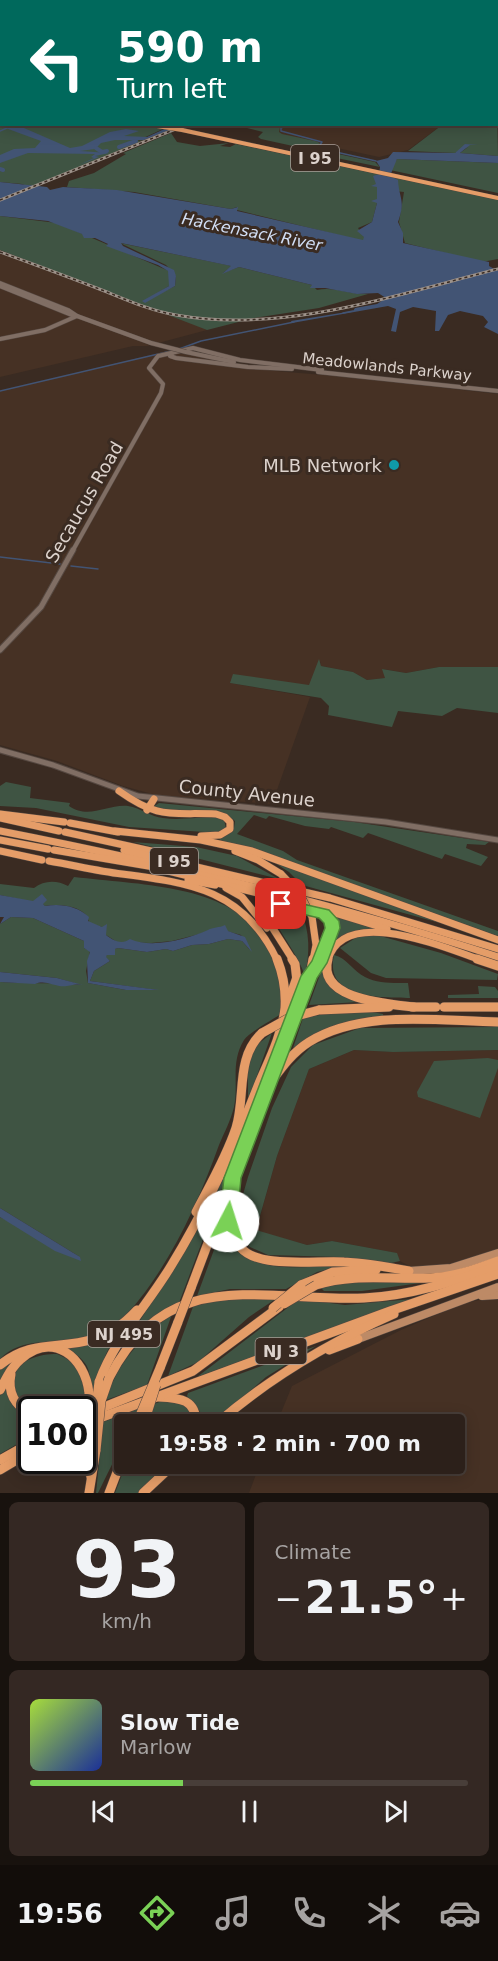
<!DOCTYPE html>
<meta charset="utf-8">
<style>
:root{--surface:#2c201a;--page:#342823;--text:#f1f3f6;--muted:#a6a3a2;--line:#483e39;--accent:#7ad156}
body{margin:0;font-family:"DejaVu Sans",sans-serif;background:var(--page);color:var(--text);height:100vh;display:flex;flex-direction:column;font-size:22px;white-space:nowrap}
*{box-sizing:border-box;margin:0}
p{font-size:20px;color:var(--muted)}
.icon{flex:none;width:33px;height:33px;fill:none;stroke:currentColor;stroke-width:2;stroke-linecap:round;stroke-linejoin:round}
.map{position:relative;height:1493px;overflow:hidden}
.sheet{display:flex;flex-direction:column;gap:9px;padding:9px;background:#18120e;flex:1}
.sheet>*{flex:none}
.hud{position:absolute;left:0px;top:0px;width:498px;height:126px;box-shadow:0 3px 15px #0003,0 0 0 2px var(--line);background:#00695c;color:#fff;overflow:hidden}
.speed{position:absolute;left:18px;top:1396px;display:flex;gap:12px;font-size:30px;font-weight:700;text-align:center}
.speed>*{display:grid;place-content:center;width:78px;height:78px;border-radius:50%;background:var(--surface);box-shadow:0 3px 15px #0003,0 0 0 2px var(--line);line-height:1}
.speed .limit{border:3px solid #111;border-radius:9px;background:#fff;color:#111}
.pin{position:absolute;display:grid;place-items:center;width:51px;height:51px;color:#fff;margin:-26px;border-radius:12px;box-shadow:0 3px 9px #0006}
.me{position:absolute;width:66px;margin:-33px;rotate:5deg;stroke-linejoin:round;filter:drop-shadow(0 0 4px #0008)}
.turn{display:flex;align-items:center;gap:21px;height:126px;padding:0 18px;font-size:27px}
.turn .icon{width:78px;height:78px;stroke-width:2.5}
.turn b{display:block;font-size:42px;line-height:51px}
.big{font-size:45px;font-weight:700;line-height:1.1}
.sheet .tile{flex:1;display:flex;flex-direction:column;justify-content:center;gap:9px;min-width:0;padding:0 21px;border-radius:9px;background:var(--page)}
.sheet .dial{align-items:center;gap:0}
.dial b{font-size:78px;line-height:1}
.song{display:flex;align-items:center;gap:18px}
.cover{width:72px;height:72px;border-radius:9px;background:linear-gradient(135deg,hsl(80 70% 55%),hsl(230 70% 35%))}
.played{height:6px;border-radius:3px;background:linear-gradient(90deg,var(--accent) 35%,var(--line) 35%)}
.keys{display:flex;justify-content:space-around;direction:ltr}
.heat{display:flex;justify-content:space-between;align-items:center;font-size:33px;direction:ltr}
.sheet .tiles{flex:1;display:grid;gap:9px;grid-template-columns:1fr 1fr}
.tile:last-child{grid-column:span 2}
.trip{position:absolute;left:114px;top:1414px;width:351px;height:60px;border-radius:6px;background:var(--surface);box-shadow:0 3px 15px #0003,0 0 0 2px var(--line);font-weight:700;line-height:60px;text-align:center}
.tab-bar{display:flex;height:96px;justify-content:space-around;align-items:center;background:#120d0a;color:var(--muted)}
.tab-bar .icon{width:42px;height:42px}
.tab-bar .current{color:var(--accent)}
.tab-bar b{font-size:27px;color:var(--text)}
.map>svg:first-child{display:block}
.built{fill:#463124}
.green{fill:#3f5443}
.water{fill:#425474}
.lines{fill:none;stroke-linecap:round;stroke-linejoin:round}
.stream{stroke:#425474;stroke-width:1.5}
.river{stroke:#425474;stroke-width:4}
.tertiary-casing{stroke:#554841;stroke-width:5}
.secondary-far1-casing{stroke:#554841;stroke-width:5}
.secondary-casing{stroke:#554841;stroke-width:7}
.primary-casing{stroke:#554841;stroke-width:9}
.motorway-far2-casing{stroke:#554841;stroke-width:4.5}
.motorway-far1-casing{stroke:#554841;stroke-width:8}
.motorway-casing{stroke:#554841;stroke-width:10}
.tertiary{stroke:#806e64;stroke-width:4}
.secondary-far1{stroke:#806e64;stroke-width:4}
.secondary{stroke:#806e64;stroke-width:5}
.primary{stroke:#bd8a66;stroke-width:8}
.motorway-far2{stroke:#e59d68;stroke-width:4}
.motorway-far1{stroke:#e59d68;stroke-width:7}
.motorway{stroke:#e59d68;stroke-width:9}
.rail-casing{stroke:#9d928a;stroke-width:3}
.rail{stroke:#3a2b22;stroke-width:1.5;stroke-dasharray:3;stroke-linecap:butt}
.secondary-bridge-casing{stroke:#554841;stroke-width:5;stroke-linecap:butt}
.motorway-bridge-far2-casing{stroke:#554841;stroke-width:4.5;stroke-linecap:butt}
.motorway-bridge-far1-casing{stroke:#554841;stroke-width:8;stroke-linecap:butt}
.motorway-bridge-casing{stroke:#554841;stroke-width:10;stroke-linecap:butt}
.secondary-bridge{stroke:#806e64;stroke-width:4}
.motorway-bridge-far2{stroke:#e59d68;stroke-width:4}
.motorway-bridge-far1{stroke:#e59d68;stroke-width:7}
.motorway-bridge{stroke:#e59d68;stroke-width:9}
.route{fill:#7ad156;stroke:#4f8838;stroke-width:1.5}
.culture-dot{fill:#0f9aa8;stroke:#3a2b22;stroke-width:2}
.labels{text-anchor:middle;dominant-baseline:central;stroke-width:6;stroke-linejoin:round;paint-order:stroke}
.far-street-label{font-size:15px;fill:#dcd2cc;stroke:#3a2b22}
.shield{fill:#3a2b22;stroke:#aba099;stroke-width:1.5}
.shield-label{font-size:16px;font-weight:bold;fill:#dcd2cc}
.far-water-label{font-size:16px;font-style:italic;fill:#d1def5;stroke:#3a2b22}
.poi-label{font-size:18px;fill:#dcd2cc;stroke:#3a2b22;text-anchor:end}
.street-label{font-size:18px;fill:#dcd2cc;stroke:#3a2b22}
</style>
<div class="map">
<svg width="498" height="1493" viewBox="0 0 498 1493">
<rect width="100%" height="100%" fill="#3a2b22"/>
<!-- built -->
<g class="built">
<polygon points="287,124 442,125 408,150 379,157 267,133"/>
<polygon points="0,250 175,316 207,330 147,346 133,346 0,377"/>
<polygon points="168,351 275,371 348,377 498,394 498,667 439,667 406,673 383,669 386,678 367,680 353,672 321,666 320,661 310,685 230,683 310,697 272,804 156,795 123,786 57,761 0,745 0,391"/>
<polygon points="354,1050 393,1052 498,1050 498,1253 465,1265 413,1268 400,1261 396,1253 332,1241 307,1245 256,1231 277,1156 309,1069"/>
<polygon points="484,1299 498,1300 498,1493 249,1493 260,1464 454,1464 454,1425 276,1425 292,1386 401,1330 461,1304"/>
</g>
<!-- green -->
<g class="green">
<polygon points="0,100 2,124 143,124 165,128 137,141 144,140 30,187 22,184 0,182"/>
<polygon points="497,106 498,156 460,153 468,147 455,153 408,151 442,125 496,124"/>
<polygon points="235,125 286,125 280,127 279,132 282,134 315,141 320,143 315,149 375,162 380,167 303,151 302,148 261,139 258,137 263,132"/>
<polygon points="171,133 177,142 200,146 229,143 220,146 230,147 236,144 498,200 498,259 482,262 405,243 399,222 404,192 377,189 377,203 372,222 358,228 365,238 363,241 237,210 237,207 231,209 134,192 67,187 69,181 94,173 126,154 123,153"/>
<polygon points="397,159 498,163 498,193 390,170"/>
<path d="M0,216L57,223L169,271V286L143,302L175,286L176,276L166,265L120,243L232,266L223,273L239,267L312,285L317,290C334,286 350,295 368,294L319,308L254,318L207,330L0,250Z"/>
<polygon points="319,659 321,666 353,672 367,680 385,678 382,669 406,673 439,667 498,667 498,713 457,708 442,716 398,711 392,727 328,715 329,706 321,698 230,683 233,674 309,685"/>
<path d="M6,782L31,787L30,798L70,803L69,806C89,820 107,804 128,806C141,808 151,817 163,818C184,821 203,815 224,819L226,829L220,833L129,827L36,808L0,806V786Z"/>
<path d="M159,803L354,822L489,842L485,845L467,844L466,848L488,857L481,866L445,854L442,859L368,833L363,838L331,827L329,829L305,826L269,816L266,819L254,815L237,834L283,851L297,860L498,931V936L257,850L219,840L234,828L235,821C220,806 195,816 176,814C168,813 160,809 153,807Z"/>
<polygon points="133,842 196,847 237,856 279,879"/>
<polygon points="267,858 440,923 302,885 289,872"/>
<path d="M74,877C170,888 285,884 281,1014C272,1020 250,1032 244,1040C230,1063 239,1084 234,1107C231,1120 224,1133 219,1145C201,1195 179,1245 148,1288C132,1310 111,1335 82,1340C54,1344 22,1336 0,1359V1217L80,1257L0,1208V982C27,984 54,982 81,985L57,978L0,972V924L11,917L33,918L84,941V948L90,951L86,971L88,983L126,990H157L90,981L94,971L110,961L105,957L107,955H115V949L118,948L147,952L166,949L173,951L192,945L209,944L228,939L242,941L250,950L241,935L219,929L172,941L151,943L117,942L106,935L105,928L89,923C88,906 59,903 45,906L37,899L33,902L0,895V884L34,888C44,880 57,880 68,886Z"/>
<path d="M301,910C310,934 310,951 305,976C297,953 281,935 271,914L279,912L285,925L295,929L288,913Z"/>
<path d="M332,915L376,929C359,930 346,932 333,943L337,921Z"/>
<polygon points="373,934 441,953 498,974 497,980 386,978 371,973 340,948 357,937"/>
<path d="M334,955C347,958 353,971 365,977C378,984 394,983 408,983L410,998C381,997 324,1000 334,955Z"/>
<polygon points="322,969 334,988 359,1002 309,1005"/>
<polygon points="478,986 495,987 498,991 498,998 448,998 448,995 479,994"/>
<path d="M354,1009L383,1014L384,1018C351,1023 321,1028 293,1048L303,1018Z"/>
<polygon points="498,1027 498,1050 393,1052 354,1050 309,1069 277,1156 256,1230 307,1245 332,1241 397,1253 400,1261 387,1264 339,1257 268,1255 250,1247 240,1236 236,1219 248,1177 272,1108 291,1067 313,1045 360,1028"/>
<polygon points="272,1033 248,1101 248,1062 253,1048"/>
<polygon points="488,1058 498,1060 498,1068 480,1118 418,1097 417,1092 434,1061"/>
<polygon points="232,1162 179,1303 132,1333 190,1242"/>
<path d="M225,1220C235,1281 301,1266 346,1265L317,1272L286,1289H230L197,1296Z"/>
<polygon points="383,1281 428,1282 362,1291 324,1291 321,1288 344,1283"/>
<polygon points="280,1296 249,1317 198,1362 168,1376 194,1304 217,1299"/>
<polygon points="299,1299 345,1305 412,1299 197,1377"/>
<path d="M172,1314L147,1385L106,1400C117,1362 142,1337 172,1314Z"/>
<path d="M119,1329L106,1354L93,1391C89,1385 92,1371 84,1362C68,1341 34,1343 16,1360C9,1367 5,1376 0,1384V1369C25,1343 52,1348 84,1344C97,1343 108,1336 119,1329Z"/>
<polygon points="316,1346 266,1377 211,1425 200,1425 201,1413 187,1396 188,1393"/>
<path d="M57,1354C85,1365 85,1383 84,1410H32L16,1399C16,1393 13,1385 14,1379C17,1359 40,1354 57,1354Z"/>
<path d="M7,1381C7,1401 14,1409 31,1418V1436L0,1454V1396Z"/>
<polygon points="162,1401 182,1403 191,1412 192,1425 146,1425 154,1404"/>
<polygon points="138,1409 131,1425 124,1425 124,1440 98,1493 96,1493 103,1422"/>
<polygon points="126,1464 165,1464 138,1493 115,1493"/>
</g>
<!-- water -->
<g class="water">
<polygon points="0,120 2,124 24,128 70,148 82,146 110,132 126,129 139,131 124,136 147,137 173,125 182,125 144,140 115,140 101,143 95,149 80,151 109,153 95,156 99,157 79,165 94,158 91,157 95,154 28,153 0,163 0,155 14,149 35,148 41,141 0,126"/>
<path d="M465,144L478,145H470L460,153L498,156V163L397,159L390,176L398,180C399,199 406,200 398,222L403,233V243L489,262V266L498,271V334L484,327L488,322L483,316L460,311L448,315L439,331H435L436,311L413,307L400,312L396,332L391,331L396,309L388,306L292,323L291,321L353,311L355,308L377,304L386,298L378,293L357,294L325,288H310L312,285L239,267L222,274L231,266L121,243L123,246L174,270L176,276L175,286L145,303L142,301L169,286L168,271L158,265L106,246L108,244L95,238H84L82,234L48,221L0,216V182L47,187L50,190L63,187L117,190L231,209L238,207L237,211L363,240L364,237L357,231L372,222L377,203L371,201L377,199V187L371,186L376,184L373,176L379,174L380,167L376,161L388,158L393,152L455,153Z"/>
<path d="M42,894L47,900L43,904L45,906C60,903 78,906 89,917L88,921L102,927L107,924L106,935C114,941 122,945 130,939C152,949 187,939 208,930C213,927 219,928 225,925L228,931L245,937L252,952L242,941L228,939L209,944L192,945L173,951L166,949L147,952L118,948L115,949V955H107L106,957L110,961L94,971L90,981L159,990H126L88,983L87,961L90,952L84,948V941L33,918L11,917L0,924L4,917H0V895L33,901Z"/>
<path d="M0,972L57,978L83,985C76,984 73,985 67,986C56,988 46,979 35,984L0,982Z"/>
<polygon points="0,1208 80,1257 81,1261 55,1251 0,1217"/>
</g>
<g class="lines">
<!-- stream -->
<g class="stream">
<polyline points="291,124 281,128 281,131 322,142 318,148 376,161"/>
<polyline points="0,131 7,128"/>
<polyline points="343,313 353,311"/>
<polyline points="179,349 201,341 294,322"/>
<polyline points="0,391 171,351"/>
<polyline points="0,557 60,564"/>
<polyline points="71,566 98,569"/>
</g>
<!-- river -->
<g class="river">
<polyline points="119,147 136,141"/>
<polyline points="96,148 102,152 107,151"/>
<polyline points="0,169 3,170"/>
</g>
<!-- tertiary casing -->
<g class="tertiary-casing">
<g id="tertiary">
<polyline points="0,283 68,310 77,316"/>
<polyline points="0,286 74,316"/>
</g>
</g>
<!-- secondary-far1 casing -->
<g class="secondary-far1-casing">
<g id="secondary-far1">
<polyline points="0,339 45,330 77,316 151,343"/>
<polyline points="173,352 170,356 176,358 248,367 292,369"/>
<polyline points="186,352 234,362"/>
<polyline points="318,372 498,391"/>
<polyline points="72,552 161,393 163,384 149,368 158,356 193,348 240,360 322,370"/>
</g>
</g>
<!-- secondary casing -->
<g class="secondary-casing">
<g id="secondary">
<polyline points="0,650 41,607 73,550"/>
<polyline points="0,750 53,765 138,796 386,822 498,840"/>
</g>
</g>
<!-- primary casing -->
<g class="primary-casing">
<g id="primary">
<polyline points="409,1271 451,1268 498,1253"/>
<polyline points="482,1296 498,1295"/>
<polyline points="358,1339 498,1287"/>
</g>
</g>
<!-- motorway-far2 casing -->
<g class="motorway-far2-casing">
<polyline id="motorway-far2" points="182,130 498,198"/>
</g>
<!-- motorway-far1 casing -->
<g class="motorway-far1-casing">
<g id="motorway-far1">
<path d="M119,791C160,820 170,812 216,814L225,817L230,822V829L220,835L201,836"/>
<polyline points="147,810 154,799"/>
<polyline points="0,814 64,822"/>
<polyline points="0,818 59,831"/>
<polyline points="70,823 118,832"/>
<path d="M0,831C169,864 335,903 498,957"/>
<polyline points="115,831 201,840 252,851 498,940"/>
<polyline points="65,832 192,860"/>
<polyline points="0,840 48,849"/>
<polyline points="54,850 160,868"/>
<polyline points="124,850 330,898 498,949"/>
<polyline points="0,851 42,860"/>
<polyline points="235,851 258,860 281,874"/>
<path d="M49,861C73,865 97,871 122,874C191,883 244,890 277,960"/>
<polyline points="156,868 315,907 387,929"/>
<polyline points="188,880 215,885"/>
<polyline points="226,888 242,897 267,928"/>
<polyline points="292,905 277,904 267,910 265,916 293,960"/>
<path d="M317,912L329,918C334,933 327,947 320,960"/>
<polyline points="312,917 316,945 313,960"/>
<path d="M328,960C344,904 445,948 481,960"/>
</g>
</g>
<!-- motorway casing -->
<g class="motorway-casing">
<g id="motorway">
<polyline points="292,959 295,964 299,998"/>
<path d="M328,959C316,1000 389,1004 414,1007"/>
<polyline points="477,959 498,966"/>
<polyline points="314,969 321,959"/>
<polyline points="287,1006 296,980"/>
<polyline points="412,1007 436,1007"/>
<polyline points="444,1007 498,1007"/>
<polyline points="319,1010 389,1007"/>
<path d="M271,1082C282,1067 293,1052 309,1042C363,1009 437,1021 498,1022"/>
<path d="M231,1190C230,1210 227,1232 241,1248C259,1269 318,1260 344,1262C366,1263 388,1267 409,1271"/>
<path d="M196,1212C210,1185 226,1158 236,1128C246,1096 235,1058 262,1033"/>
<polyline points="301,1285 333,1272 376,1270"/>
<path d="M316,1285C354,1273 392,1280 431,1278C454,1277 476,1269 498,1261"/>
<polyline points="191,1288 311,970 313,959"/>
<polyline points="329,1350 358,1339"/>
<path d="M0,1365C32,1339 58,1350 94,1339C111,1334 125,1323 137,1310"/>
<polyline points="160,1368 178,1322"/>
<path d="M11,1374C7,1393 15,1406 32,1415"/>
<path d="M109,1378C168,1263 262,1302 364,1298C410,1296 455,1281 498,1266"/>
<path d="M99,1382C115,1338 147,1306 171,1266C207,1208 235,1145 260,1081C270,1058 282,1034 285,1008C286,991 283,974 277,959"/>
<path d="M0,1390C6,1379 11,1367 21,1359C53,1331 85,1357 89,1393"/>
<path d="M159,1397C180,1398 197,1399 196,1425"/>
<polyline points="82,1416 193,1371 279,1307"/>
<polyline points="97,1419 390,1311 498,1274"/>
<path d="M215,1425C269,1378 328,1343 394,1314"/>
<polyline points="85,1446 91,1477"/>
<polyline points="0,1460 32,1442"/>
<polyline points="0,1470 32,1451"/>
<polyline points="89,1493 96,1450"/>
<polyline points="109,1493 124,1454"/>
<polyline points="143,1493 174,1464"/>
</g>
</g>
<!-- tertiary -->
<use href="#tertiary" class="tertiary"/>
<!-- secondary-far1 -->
<use href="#secondary-far1" class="secondary-far1"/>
<!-- secondary -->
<use href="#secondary" class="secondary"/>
<!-- primary -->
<use href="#primary" class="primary"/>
<!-- motorway-far2 -->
<use href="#motorway-far2" class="motorway-far2"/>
<!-- motorway-far1 -->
<use href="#motorway-far1" class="motorway-far1"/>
<!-- motorway -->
<use href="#motorway" class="motorway"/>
<!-- rail casing -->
<g class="rail-casing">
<g id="rail">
<polyline points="0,200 188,124"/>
<path d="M0,252C36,265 71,278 107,292C129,301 152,311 176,315C283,334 395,295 498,269"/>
</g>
</g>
<!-- rail -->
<use href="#rail" class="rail"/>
<!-- secondary-bridge casing -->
<g class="secondary-bridge-casing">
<polyline id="secondary-bridge" points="151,343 186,352"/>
</g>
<!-- motorway-bridge-far2 casing -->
<g class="motorway-bridge-far2-casing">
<polyline id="motorway-bridge-far2" points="157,126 182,130"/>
</g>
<!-- motorway-bridge-far1 casing -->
<g class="motorway-bridge-far1-casing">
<polyline id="motorway-bridge-far1" points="281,874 300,894 312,917"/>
</g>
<!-- motorway-bridge casing -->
<g class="motorway-bridge-casing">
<g id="motorway-bridge">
<polyline points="262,1033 289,1018 319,1010"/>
<polyline points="284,1304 316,1285"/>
<polyline points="273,1308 301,1285"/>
<polyline points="178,1322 191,1288"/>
<polyline points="144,1423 156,1385"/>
<polyline points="136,1425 160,1368"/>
<polyline points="85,1446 89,1393"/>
<polyline points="96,1450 101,1401 109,1378"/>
<polyline points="90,1452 99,1382"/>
</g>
</g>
<!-- secondary-bridge -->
<use href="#secondary-bridge" class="secondary-bridge"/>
<!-- motorway-bridge-far2 -->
<use href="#motorway-bridge-far2" class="motorway-bridge-far2"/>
<!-- motorway-bridge-far1 -->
<use href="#motorway-bridge-far1" class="motorway-bridge-far1"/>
<!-- motorway-bridge -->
<use href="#motorway-bridge" class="motorway-bridge"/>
</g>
<!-- route -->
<polygon class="route" points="281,899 329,910 339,921 340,928 327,963 317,978 241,1178 237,1221 234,1226 228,1228 222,1226 219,1221 224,1178 301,976 312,961 325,928 324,923 319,918 276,908 274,904"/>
<!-- markers -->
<circle class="culture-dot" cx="394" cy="465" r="6"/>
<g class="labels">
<!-- far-street labels -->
<g class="far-street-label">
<text transform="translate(387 367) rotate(6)">Meadowlands Parkway</text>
</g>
<!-- shield labels -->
<g class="shield">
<rect x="291" y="145" width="48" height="26" rx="4.5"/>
<rect x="150" y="848" width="48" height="26" rx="4.5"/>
<rect x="88" y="1321" width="72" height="26" rx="4.5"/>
<rect x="255.5" y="1338" width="51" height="26" rx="4.5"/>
</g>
<g class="shield-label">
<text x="315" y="158">I 95</text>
<text x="174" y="861">I 95</text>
<text x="124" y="1334">NJ 495</text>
<text x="281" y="1351">NJ 3</text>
</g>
<!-- far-water labels -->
<g class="far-water-label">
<text transform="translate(252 232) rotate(11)">Hackensack River</text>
</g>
<!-- poi labels -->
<g class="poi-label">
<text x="382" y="465">MLB Network</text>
</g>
<!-- street labels -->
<g class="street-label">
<text transform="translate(84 502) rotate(-60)">Secaucus Road</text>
<text transform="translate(247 793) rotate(6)">County Avenue</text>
</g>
</g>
</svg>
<div class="speed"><div class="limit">100</div></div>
<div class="pin" style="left:281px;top:904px;background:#d93025"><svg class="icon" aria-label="arrive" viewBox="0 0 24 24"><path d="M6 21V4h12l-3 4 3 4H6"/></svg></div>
<svg class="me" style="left:228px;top:1221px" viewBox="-20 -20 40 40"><circle r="19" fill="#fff"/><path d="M0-13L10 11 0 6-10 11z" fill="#7ad156"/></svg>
<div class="trip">19:58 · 2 min · 700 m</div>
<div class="hud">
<div class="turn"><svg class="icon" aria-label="left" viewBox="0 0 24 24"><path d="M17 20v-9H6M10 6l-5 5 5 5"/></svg><div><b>590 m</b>Turn left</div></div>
</div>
</div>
<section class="sheet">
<div class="tiles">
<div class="tile dial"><b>93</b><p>km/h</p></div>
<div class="tile"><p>Climate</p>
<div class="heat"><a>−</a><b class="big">21.5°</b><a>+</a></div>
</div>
<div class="tile">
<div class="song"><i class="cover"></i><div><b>Slow Tide</b><p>Marlow</p></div></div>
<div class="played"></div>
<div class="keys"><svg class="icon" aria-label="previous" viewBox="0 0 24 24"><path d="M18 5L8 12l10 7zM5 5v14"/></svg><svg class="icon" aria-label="pause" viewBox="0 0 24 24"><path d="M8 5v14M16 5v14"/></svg><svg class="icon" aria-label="next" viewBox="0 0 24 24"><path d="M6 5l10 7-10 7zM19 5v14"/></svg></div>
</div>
</div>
</section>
<nav class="tab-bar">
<b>19:56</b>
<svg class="icon current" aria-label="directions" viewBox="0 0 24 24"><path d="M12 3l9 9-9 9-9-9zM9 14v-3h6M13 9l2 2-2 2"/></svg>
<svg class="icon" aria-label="music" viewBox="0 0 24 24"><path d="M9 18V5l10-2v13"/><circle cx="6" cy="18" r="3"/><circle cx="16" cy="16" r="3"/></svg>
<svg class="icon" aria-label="phone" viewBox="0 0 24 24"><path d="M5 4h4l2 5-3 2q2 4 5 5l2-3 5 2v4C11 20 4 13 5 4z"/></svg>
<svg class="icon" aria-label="climate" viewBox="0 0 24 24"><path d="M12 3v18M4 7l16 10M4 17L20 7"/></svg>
<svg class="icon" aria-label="car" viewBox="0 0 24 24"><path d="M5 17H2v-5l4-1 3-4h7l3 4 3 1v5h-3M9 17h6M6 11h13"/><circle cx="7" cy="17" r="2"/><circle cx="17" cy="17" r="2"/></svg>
</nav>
